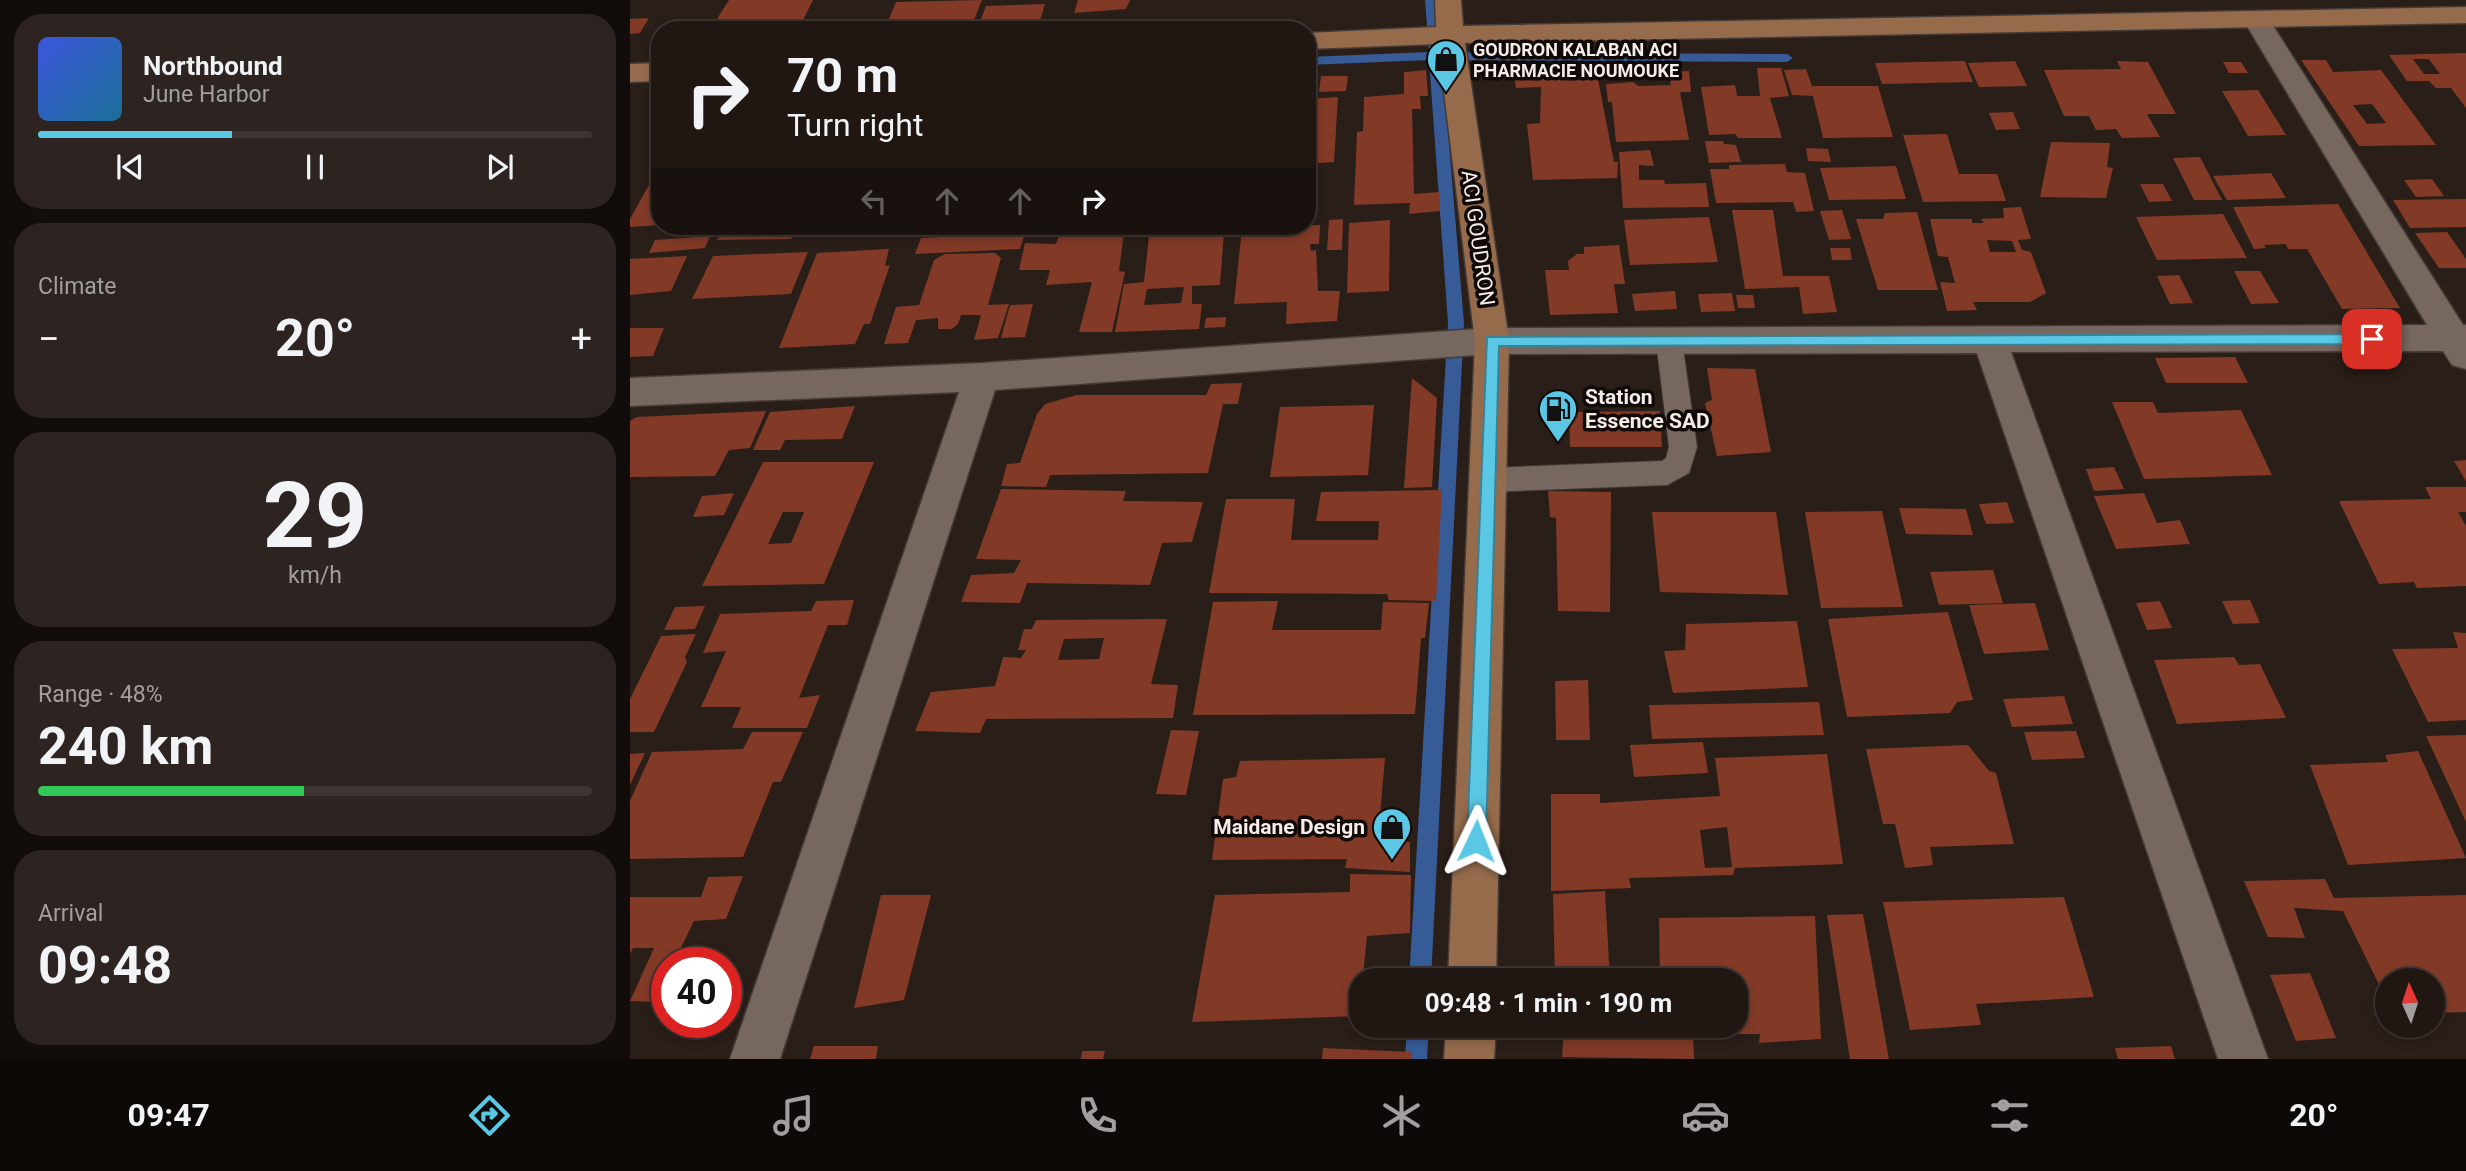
<!DOCTYPE html>
<meta charset="utf-8">
<style>
:root{--surface:#201612;--page:#2d2320;--text:#f1f3f6;--muted:#a29f9f;--line:#3d3532;--accent:#5ac8e5}
body{margin:0;font-family:Roboto,sans-serif;background:var(--page);color:var(--text);height:100vh;display:flex;flex-direction:column;font-size:26px;white-space:nowrap}
*{box-sizing:border-box;margin:0}
p{font-size:23px;color:var(--muted)}
.icon{flex:none;width:38px;height:38px;fill:none;stroke:currentColor;stroke-width:2;stroke-linecap:round;stroke-linejoin:round}
.map{position:relative;flex:1;overflow:hidden}
.drawer{display:flex;flex-direction:column;gap:14px;padding:14px;background:#120c0a;width:630px}
.drawer>*{flex:none}
.guide{position:absolute;left:21px;top:21px;width:665px;height:214px;border-radius:28px;box-shadow:0 4px 10px #0003,0 0 0 2px var(--line);background:#201612;color:var(--text);overflow:hidden}
.needle{width:46px;rotate:357deg}
.tools{position:absolute;left:1745px;top:968px;display:grid;gap:14px}
.tools a{display:grid;place-items:center;width:70px;height:70px;border-radius:50%;background:var(--surface);box-shadow:0 4px 10px #0003,0 0 0 2px var(--line);font-size:35px}
.speed{position:absolute;left:21px;top:947px;display:flex;gap:14px;font-size:35px;font-weight:700;text-align:center}
.speed>*{display:grid;place-content:center;width:91px;height:91px;border-radius:50%;background:var(--surface);box-shadow:0 4px 10px #0003,0 0 0 2px var(--line);line-height:1}
.speed .limit{border:10px solid #d22;background:#fff;color:#111}
.pin{position:absolute;display:grid;place-items:center;width:60px;height:60px;color:#fff;margin:-30px;border-radius:14px;box-shadow:0 4px 10px #0006}
.me{position:absolute;width:77px;margin:-38px;rotate:2deg;stroke-linejoin:round;filter:drop-shadow(0 0 5px #0008)}
.turn{display:flex;align-items:center;gap:24px;height:147px;padding:0 21px;font-size:32px}
.turn .icon{width:91px;height:91px;stroke-width:2.5}
.turn b{display:block;font-size:49px;line-height:60px}
.lanes{display:flex;align-items:center;height:66px;padding:0 21px;background:#0003;justify-content:center;gap:35px;direction:ltr}
.lanes .off{opacity:.35}
.big{font-size:52px;font-weight:700;line-height:1.1}
.drawer .tile{flex:1;display:flex;flex-direction:column;justify-content:center;gap:10px;min-width:0;padding:0 24px;border-radius:28px;background:var(--page)}
.drawer .dial{align-items:center;gap:0}
.dial b{font-size:91px;line-height:1}
.song{display:flex;align-items:center;gap:21px}
.cover{width:84px;height:84px;border-radius:10px;background:linear-gradient(135deg,hsl(230 70% 55%),hsl(200 70% 35%))}
.played{height:7px;border-radius:4px;background:linear-gradient(90deg,var(--accent) 35%,var(--line) 35%)}
.keys{display:flex;justify-content:space-around;direction:ltr}
.heat{display:flex;justify-content:space-between;align-items:center;font-size:38px;direction:ltr}
.charge{height:10px;border-radius:5px;background:linear-gradient(90deg,#34c759 48%,var(--line) 0)}
.trip{position:absolute;left:719px;top:968px;width:399px;height:70px;border-radius:28px;background:var(--surface);box-shadow:0 4px 10px #0003,0 0 0 2px var(--line);font-weight:700;line-height:70px;text-align:center}
.dock{display:flex;height:112px;justify-content:space-around;align-items:center;background:#0d0907;color:var(--muted)}
.dock .icon{width:49px;height:49px}
.dock .on{color:var(--accent)}
.dock b{font-size:32px;color:var(--text)}
main{display:flex;flex:1;min-height:0}
.map>svg:first-child{display:block}
.lines{fill:none;stroke-linecap:round;stroke-linejoin:round}
.stream{fill:#365b96;fill-rule:evenodd}
.building{fill:#823a27;fill-rule:evenodd}
.lane-casing{stroke:#443a36;stroke-width:2}
.street-casing{stroke:#443a36;stroke-width:3}
.secondary-casing{stroke:#443a36;stroke-width:3}
.lane{fill:#76675f;fill-rule:evenodd}
.street{fill:#76675f;fill-rule:evenodd}
.secondary{fill:#956b4c;fill-rule:evenodd}
.route{fill:#5ac8e5;stroke:#3a8295;stroke-width:2}
.labels{text-anchor:middle;dominant-baseline:central;stroke-width:7;stroke-linejoin:round;paint-order:stroke}
.far-poi-label{font-size:18px;font-weight:bold;fill:#f6ede8;stroke:#0f0907;text-anchor:start}
.street-label{font-size:21px;fill:#f6ede8;stroke:#0f0907}
.poi-label{font-size:21px;font-weight:bold;fill:#f6ede8;stroke:#0f0907;text-anchor:start}
</style>
<main>
<section class="drawer">
<div class="tile">
<div class="song"><i class="cover"></i><div><b>Northbound</b><p>June Harbor</p></div></div>
<div class="played"></div>
<div class="keys"><svg class="icon" aria-label="previous" viewBox="0 0 24 24"><path d="M18 5L8 12l10 7zM5 5v14"/></svg><svg class="icon" aria-label="pause" viewBox="0 0 24 24"><path d="M8 5v14M16 5v14"/></svg><svg class="icon" aria-label="next" viewBox="0 0 24 24"><path d="M6 5l10 7-10 7zM19 5v14"/></svg></div>
</div>
<div class="tile"><p>Climate</p>
<div class="heat"><a>−</a><b class="big">20°</b><a>+</a></div>
</div>
<div class="tile dial"><b>29</b><p>km/h</p></div>
<div class="tile"><p>Range · 48%</p><b class="big">240 km</b><div class="charge"></div></div>
<div class="tile"><p>Arrival</p><b class="big">09:48</b></div>
</section>
<div class="map">
<svg width="1836" height="1059" viewBox="0 0 1836 1059">
<rect width="100%" height="100%" fill="#2a1e18"/>
<g class="lines">
<!-- stream -->
<g class="stream">
<polygon points="795,0 807,0 811,52 1157,54 1163,58 1157,62 812,60 834,323 801,980 779,980 818,323 799,60 677,65 677,57 799,52"/>
<polygon points="777,1026 799,1026 797,1059 775,1059"/>
</g>
</g>
<!-- building -->
<g class="building">
<polygon points="99,0 183,0 168,30 80,30"/>
<polygon points="352,0 342,25 255,28 266,2"/>
<polygon points="448,0 500,0 496,9 444,13"/>
<polygon points="415,4 407,30 347,30 356,6"/>
<polygon points="19,18 10,33 0,34 0,19"/>
<path d="M1836,53V108L1821,88H1806L1799,81H1777L1759,55ZM1783,59H1799L1810,74H1794Z"/>
<path d="M1671,60H1696L1703,72L1751,70L1806,145L1729,146ZM1742,104L1756,123L1737,124L1723,105Z"/>
<polygon points="1335,61 1343,82 1252,84 1245,63"/>
<polygon points="1385,61 1397,86 1349,87 1338,63"/>
<polygon points="1487,61 1518,62 1546,114 1517,114 1530,137 1492,138 1486,129 1466,130 1459,116 1434,116 1414,70 1491,69"/>
<polygon points="1593,62 1611,62 1618,73 1599,73"/>
<polygon points="1127,68 1151,68 1159,96 1140,98 1152,138 1108,138 1105,134 1079,135 1071,87 1105,85 1107,96 1130,96"/>
<polygon points="966,69 984,162 988,162 987,178 903,180 897,124 910,123 911,87 886,88 884,70"/>
<polygon points="1176,69 1182,86 1248,86 1263,137 1193,138 1183,96 1162,95 1154,70"/>
<polygon points="796,70 798,96 790,96 791,109 782,109 784,194 809,192 810,211 779,214 780,203 724,205 727,132 733,131 734,97 774,94 774,72"/>
<polygon points="1059,71 1061,92 1050,92 1059,140 986,142 982,102 978,102 976,84 1003,82 1008,86 1041,85 1038,72"/>
<polygon points="691,76 718,76 716,91 689,92"/>
<polygon points="1628,90 1656,135 1618,136 1592,91"/>
<polygon points="708,97 704,162 677,164 677,99"/>
<polygon points="1383,112 1390,129 1366,130 1359,113"/>
<polygon points="1317,134 1329,174 1367,174 1376,201 1293,202 1273,135"/>
<polygon points="1075,141 1093,141 1094,144 1106,145 1111,162 1079,163"/>
<polygon points="1421,142 1480,143 1477,167 1483,168 1476,198 1410,197"/>
<polygon points="1176,148 1198,149 1201,162 1178,161"/>
<polygon points="1020,150 1024,166 1009,165 1009,180 1034,180 1035,184 1076,183 1079,207 993,208 989,152"/>
<polygon points="1570,157 1592,200 1564,200 1543,158"/>
<polygon points="1155,164 1157,172 1175,173 1184,211 1166,212 1163,202 1086,203 1080,169 1099,169 1099,165"/>
<polygon points="30,165 30,225 0,227 0,219"/>
<polygon points="1266,166 1276,199 1199,200 1190,168"/>
<polygon points="1641,173 1656,198 1597,200 1583,176"/>
<polygon points="1802,179 1814,196 1786,197 1774,180"/>
<polygon points="1510,184 1533,184 1542,201 1519,202"/>
<polygon points="1836,199 1836,227 1780,228 1763,200"/>
<polygon points="1708,204 1770,308 1712,309 1677,249 1658,249 1656,244 1634,245 1636,248 1624,249 1603,207"/>
<path d="M1391,207L1401,239L1388,240L1392,250L1401,252L1416,293L1400,302H1343L1347,310L1317,311L1310,282L1325,283L1318,257L1308,256L1300,219H1342V223H1354L1351,219L1374,218L1373,208ZM1357,240L1382,241L1386,252H1360Z"/>
<polygon points="1102,210 1143,210 1153,276 1199,276 1207,312 1173,314 1169,287 1115,289"/>
<polygon points="1212,210 1221,239 1199,240 1190,211"/>
<polygon points="1287,212 1308,290 1248,290 1226,219 1253,219 1255,213"/>
<polygon points="1593,214 1617,258 1527,260 1506,217"/>
<polygon points="1079,217 1088,262 1000,265 994,220"/>
<polygon points="713,219 712,250 697,250 699,220"/>
<polygon points="760,220 759,291 717,293 719,223"/>
<polygon points="690,225 689,244 680,244 681,251 686,250 688,291 710,291 707,321 656,324 657,302 604,304 612,228"/>
<polygon points="94,226 168,226 161,239 87,240"/>
<polygon points="204,226 261,226 261,228 202,231"/>
<polygon points="494,232 489,271 495,272 482,332 449,332 462,282 416,285 420,270 389,270 395,243 426,244 429,235"/>
<path d="M594,232L590,285L562,286V304H572L569,329L485,332L494,284L514,282L519,236ZM554,287L551,303L514,305L517,289Z"/>
<polygon points="1817,232 1836,259 1836,268 1809,268 1785,233"/>
<polygon points="395,233 390,249 285,254 291,238"/>
<polygon points="80,236 75,248 19,253 25,240"/>
<polygon points="989,245 995,284 984,284 988,313 920,315 915,270 939,270 938,261 947,254 954,254 954,247"/>
<polygon points="1200,248 1220,248 1222,260 1202,260"/>
<polygon points="259,249 255,266 260,265 240,324 234,324 225,344 149,348 187,253"/>
<polygon points="178,252 161,294 62,299 83,256"/>
<polygon points="365,253 371,258 358,305 379,304 368,338 344,340 351,315 331,315 328,324 322,329 308,329 308,318 286,320 278,343 254,344 266,307 289,305 304,260 315,254"/>
<polygon points="57,256 41,291 0,295 0,259"/>
<polygon points="1604,271 1630,271 1649,303 1621,304"/>
<polygon points="1549,275 1563,303 1540,304 1527,276"/>
<polygon points="1045,291 1047,309 1005,311 1002,294"/>
<polygon points="1102,293 1105,311 1071,312 1068,294"/>
<polygon points="1106,295 1123,295 1125,308 1108,308"/>
<polygon points="403,304 395,337 371,338 380,305"/>
<polygon points="596,317 595,327 574,328 576,318"/>
<polygon points="0,328 34,328 23,356 0,357"/>
<polygon points="1605,357 1618,383 1536,383 1525,358"/>
<polygon points="1077,368 1125,369 1141,452 1087,456 1075,403 1082,400"/>
<polygon points="782,378 807,398 802,487 774,488"/>
<polygon points="612,383 608,404 593,404 578,473 420,475 416,487 371,486 377,464 390,463 407,414 415,404 446,395 576,395 581,384"/>
<polygon points="1482,402 1523,402 1528,413 1611,410 1642,475 1514,479"/>
<polygon points="744,405 738,475 640,477 650,407"/>
<polygon points="225,406 212,439 155,440 150,450 123,450 140,412"/>
<polygon points="136,411 120,448 99,450 85,476 0,477 0,421 7,417"/>
<polygon points="1030,411 1032,447 940,447 939,412"/>
<polygon points="1836,460 1836,481 1824,461"/>
<path d="M133,462H244L194,584L72,586ZM153,512H174L161,543L138,544Z"/>
<polygon points="1484,467 1494,489 1464,491 1456,469"/>
<polygon points="1795,487 1836,487 1836,512 1828,512 1836,526 1836,586 1787,588 1784,582 1749,584 1709,501 1801,499"/>
<polygon points="371,489 496,491 493,501 573,502 562,542 532,543 520,585 397,583 390,603 331,602 341,575 384,573 391,560 346,559"/>
<polygon points="812,490 806,601 759,600 757,594 579,593 596,499 665,499 661,540 748,540 749,521 686,521 691,492"/>
<polygon points="918,491 981,492 980,612 928,611 926,518 920,517"/>
<polygon points="104,493 94,515 63,517 72,496"/>
<polygon points="1514,493 1527,523 1550,520 1560,544 1486,549 1464,496"/>
<polygon points="1377,502 1384,523 1356,524 1349,504"/>
<polygon points="1269,508 1336,509 1343,535 1276,534"/>
<polygon points="1252,511 1273,607 1191,608 1175,512"/>
<polygon points="1022,512 1146,512 1158,595 1030,592"/>
<polygon points="1363,570 1373,603 1309,605 1300,572"/>
<polygon points="224,600 217,625 198,625 169,698 190,695 177,728 102,728 111,707 71,707 96,651 73,653 90,614 181,611 186,601"/>
<polygon points="1620,600 1630,623 1603,624 1592,601"/>
<polygon points="648,601 642,630 751,630 753,602 799,603 795,638 791,638 785,714 563,715 583,602"/>
<polygon points="1530,601 1542,628 1517,630 1506,603"/>
<polygon points="1405,603 1419,650 1354,654 1339,605"/>
<polygon points="75,606 65,629 34,630 45,607"/>
<polygon points="1318,612 1343,700 1327,702 1320,713 1217,717 1198,619"/>
<path d="M537,619L521,684L548,685L543,718L356,719L350,733L285,731L301,692L365,686L373,657L391,658L396,650H388L394,629H402L406,620ZM474,638L469,659L428,660L434,639Z"/>
<polygon points="1167,621 1178,687 1043,693 1034,651 1055,650 1056,624"/>
<polygon points="1823,632 1836,633 1836,720 1798,722 1762,649 1828,648"/>
<polygon points="66,634 55,657 57,662 24,732 0,732 0,699 31,636"/>
<polygon points="1604,657 1609,665 1630,664 1656,718 1547,724 1524,660"/>
<polygon points="958,680 960,740 926,740 925,681"/>
<polygon points="1434,696 1443,724 1382,727 1373,699"/>
<polygon points="1189,702 1194,735 1022,739 1019,705"/>
<polygon points="541,730 569,731 556,795 526,794"/>
<polygon points="1446,731 1455,758 1402,760 1394,732"/>
<polygon points="122,732 173,732 151,782 143,782 113,857 0,859 0,801 22,752 113,749"/>
<polygon points="1836,735 1836,822 1796,736"/>
<polygon points="1073,742 1078,773 1004,777 1000,745"/>
<polygon points="1338,745 1359,771 1366,773 1384,844 1300,847 1303,865 1275,868 1265,824 1253,824 1236,749"/>
<polygon points="1788,751 1836,858 1718,865 1680,765 1758,762 1755,755"/>
<polygon points="15,753 0,785 0,754"/>
<path d="M1197,754L1213,864L1105,868L1103,875L999,878L1001,888L921,891V794H970V803L1090,796L1085,758ZM1097,827L1102,867L1075,868L1070,830Z"/>
<polygon points="755,758 748,839 780,842 780,872 715,868 717,859 582,860 593,779 606,777 610,761"/>
<polygon points="720,874 781,875 780,933 737,936 729,1016 562,1022 585,895 720,892"/>
<polygon points="113,876 96,919 64,921 44,962 37,962 37,978 25,1002 0,1001 24,948 3,948 0,954 0,897 71,897 78,877"/>
<polygon points="1695,879 1704,898 1836,895 1836,1012 1802,1013 1802,980 1757,980 1757,1001 1713,911 1664,908 1675,938 1638,937 1614,881"/>
<polygon points="975,891 980,980 925,980 923,894"/>
<polygon points="251,895 301,895 274,1000 224,1008"/>
<polygon points="1434,897 1464,997 1346,1004 1351,1025 1280,1030 1253,902"/>
<polygon points="1233,914 1259,1059 1220,1059 1197,915"/>
<polygon points="1185,916 1191,1039 1129,1043 1130,1034 1063,1034 1064,1059 932,1057 934,1026 1106,1026 1106,980 1030,980 1029,918"/>
<polygon points="1680,973 1706,1038 1666,1041 1640,975"/>
<polygon points="184,1046 248,1046 246,1059 180,1059"/>
<polygon points="1541,1046 1545,1059 1488,1059 1485,1048"/>
<polygon points="693,1048 782,1052 781,1059 692,1059"/>
<polygon points="452,1051 475,1051 473,1059 451,1059"/>
</g>
<g class="lines">
<!-- lane casing -->
<g class="lane-casing">
<polygon id="lane" points="1039,331 1048,334 1052,341 1067,447 1059,473 1037,485 858,492 848,488 844,480 848,472 858,468 1032,461 1036,458 1039,447 1026,341 1030,334"/>
</g>
<!-- street casing -->
<g class="street-casing">
<polygon id="street" points="1627,13 1637,15 1640,21 1833,325 1836,325 1836,369 1822,365 1813,351 1381,352 1638,1059 1588,1059 1347,353 862,354 365,390 150,1059 100,1059 329,392 0,406 0,378 352,363 862,328 1797,325 1614,21 1617,15"/>
</g>
<!-- secondary casing -->
<g class="secondary-casing">
<g id="secondary">
<polygon points="805,0 831,0 833,26 1836,7 1836,23 835,43 879,341 866,980 818,980 845,341 808,44 677,49 677,33 806,27"/>
<polygon points="30,63 30,81 0,82 0,64"/>
<polygon points="816,1026 866,1026 864,1059 814,1059"/>
</g>
</g>
<!-- lane -->
<use href="#lane" class="lane"/>
<!-- street -->
<use href="#street" class="street"/>
<!-- secondary -->
<use href="#secondary" class="secondary"/>
</g>
<!-- route -->
<polygon class="route" points="1742,334 1749,339 1742,344 869,346 856,841 853,848 846,850 840,848 837,841 857,337"/>
<!-- icons -->
<defs>
<g id="shop-pin" transform="scale(2.0125)"><path d="M0 17L-7.5 6A9.5 9.5 0 1 1 7.5 6Z" fill="#5ac8e5" stroke="#0f0907"/><path d="M-5-2.5h2.3a2.7 3.5 0 0 1 5.4 0H5L5.5 6h-11ZM-1.5-2.5h3a1.5 2.3 0 0 0-3 0Z" fill="#111"/></g>
<g id="fuel-pin" transform="scale(2.0125)"><path d="M0 17L-7.5 6A9.5 9.5 0 1 1 7.5 6Z" fill="#5ac8e5" stroke="#0f0907"/><path d="M-5.5-6h7V0h2V4h1.3V-2.5L3-4.5l.8-.8L6-3V5H2.5V1h-1V6h-7ZM-4.2-4.7v3.2H.2V-4.7Z" fill="#111"/></g>
</defs>
<g fill-rule="evenodd">
<use href="#shop-pin" x="816" y="59"/>
<use href="#fuel-pin" x="928" y="409"/>
<use href="#shop-pin" x="762" y="827"/>
</g>
<g class="labels">
<!-- far-poi labels -->
<g class="far-poi-label">
<text x="843" y="49">GOUDRON KALABAN ACI<tspan x="843" dy="21">PHARMACIE NOUMOUKE</tspan></text>
</g>
<!-- street labels -->
<g class="street-label">
<text transform="translate(848 238) rotate(82)">ACI GOUDRON</text>
</g>
<!-- poi labels -->
<g class="poi-label">
<text x="955" y="397">Station<tspan x="955" dy="24">Essence SAD</tspan></text>
<text x="735" y="827" text-anchor="end">Maidane Design</text>
</g>
</g>
</svg>
<div class="tools">
<a><svg class="needle" viewBox="-14 -14 28 28"><path d="M0-13l5 13h-10z" fill="#e53935"/><path d="M0 13l5-13h-10z" fill="#a29f9f"/></svg></a>
</div>
<div class="speed"><div class="limit">40</div></div>
<div class="pin" style="left:1742px;top:339px;background:#d93025"><svg class="icon" aria-label="arrive" viewBox="0 0 24 24"><path d="M6 21V4h12l-3 4 3 4H6"/></svg></div>
<svg class="me" style="left:846px;top:841px" viewBox="-20 -20 40 40"><path d="M0-17L14 15 0 8-14 15z" fill="#5ac8e5" stroke="#fff" stroke-width="4"/></svg>
<div class="trip">09:48 · 1 min · 190 m</div>
<div class="guide">
<div class="turn"><svg class="icon" aria-label="right" viewBox="0 0 24 24"><path d="M7 20v-9h11M14 6l5 5-5 5"/></svg><div><b>70 m</b>Turn right</div></div>
<div class="lanes"><svg class="icon off" aria-label="left" viewBox="0 0 24 24"><path d="M17 20v-9H6M10 6l-5 5 5 5"/></svg><svg class="icon off" aria-label="ahead" viewBox="0 0 24 24"><path d="M12 20V5M6 11l6-6 6 6"/></svg><svg class="icon off" aria-label="ahead" viewBox="0 0 24 24"><path d="M12 20V5M6 11l6-6 6 6"/></svg><svg class="icon" aria-label="right" viewBox="0 0 24 24"><path d="M7 20v-9h11M14 6l5 5-5 5"/></svg></div>
</div>
</div>
</main>
<nav class="dock">
<b>09:47</b>
<svg class="icon on" aria-label="directions" viewBox="0 0 24 24"><path d="M12 3l9 9-9 9-9-9zM9 14v-3h6M13 9l2 2-2 2"/></svg>
<svg class="icon" aria-label="music" viewBox="0 0 24 24"><path d="M9 18V5l10-2v13"/><circle cx="6" cy="18" r="3"/><circle cx="16" cy="16" r="3"/></svg>
<svg class="icon" aria-label="phone" viewBox="0 0 24 24"><path d="M5 4h4l2 5-3 2q2 4 5 5l2-3 5 2v4C11 20 4 13 5 4z"/></svg>
<svg class="icon" aria-label="climate" viewBox="0 0 24 24"><path d="M12 3v18M4 7l16 10M4 17L20 7"/></svg>
<svg class="icon" aria-label="car" viewBox="0 0 24 24"><path d="M5 17H2v-5l4-1 3-4h7l3 4 3 1v5h-3M9 17h6M6 11h13"/><circle cx="7" cy="17" r="2"/><circle cx="17" cy="17" r="2"/></svg>
<svg class="icon" aria-label="filters" viewBox="0 0 24 24"><path d="M4 7h16M4 17h16"/><circle cx="9" cy="7" r="2"/><circle cx="15" cy="17" r="2"/></svg>
<b>20°</b>
</nav>
